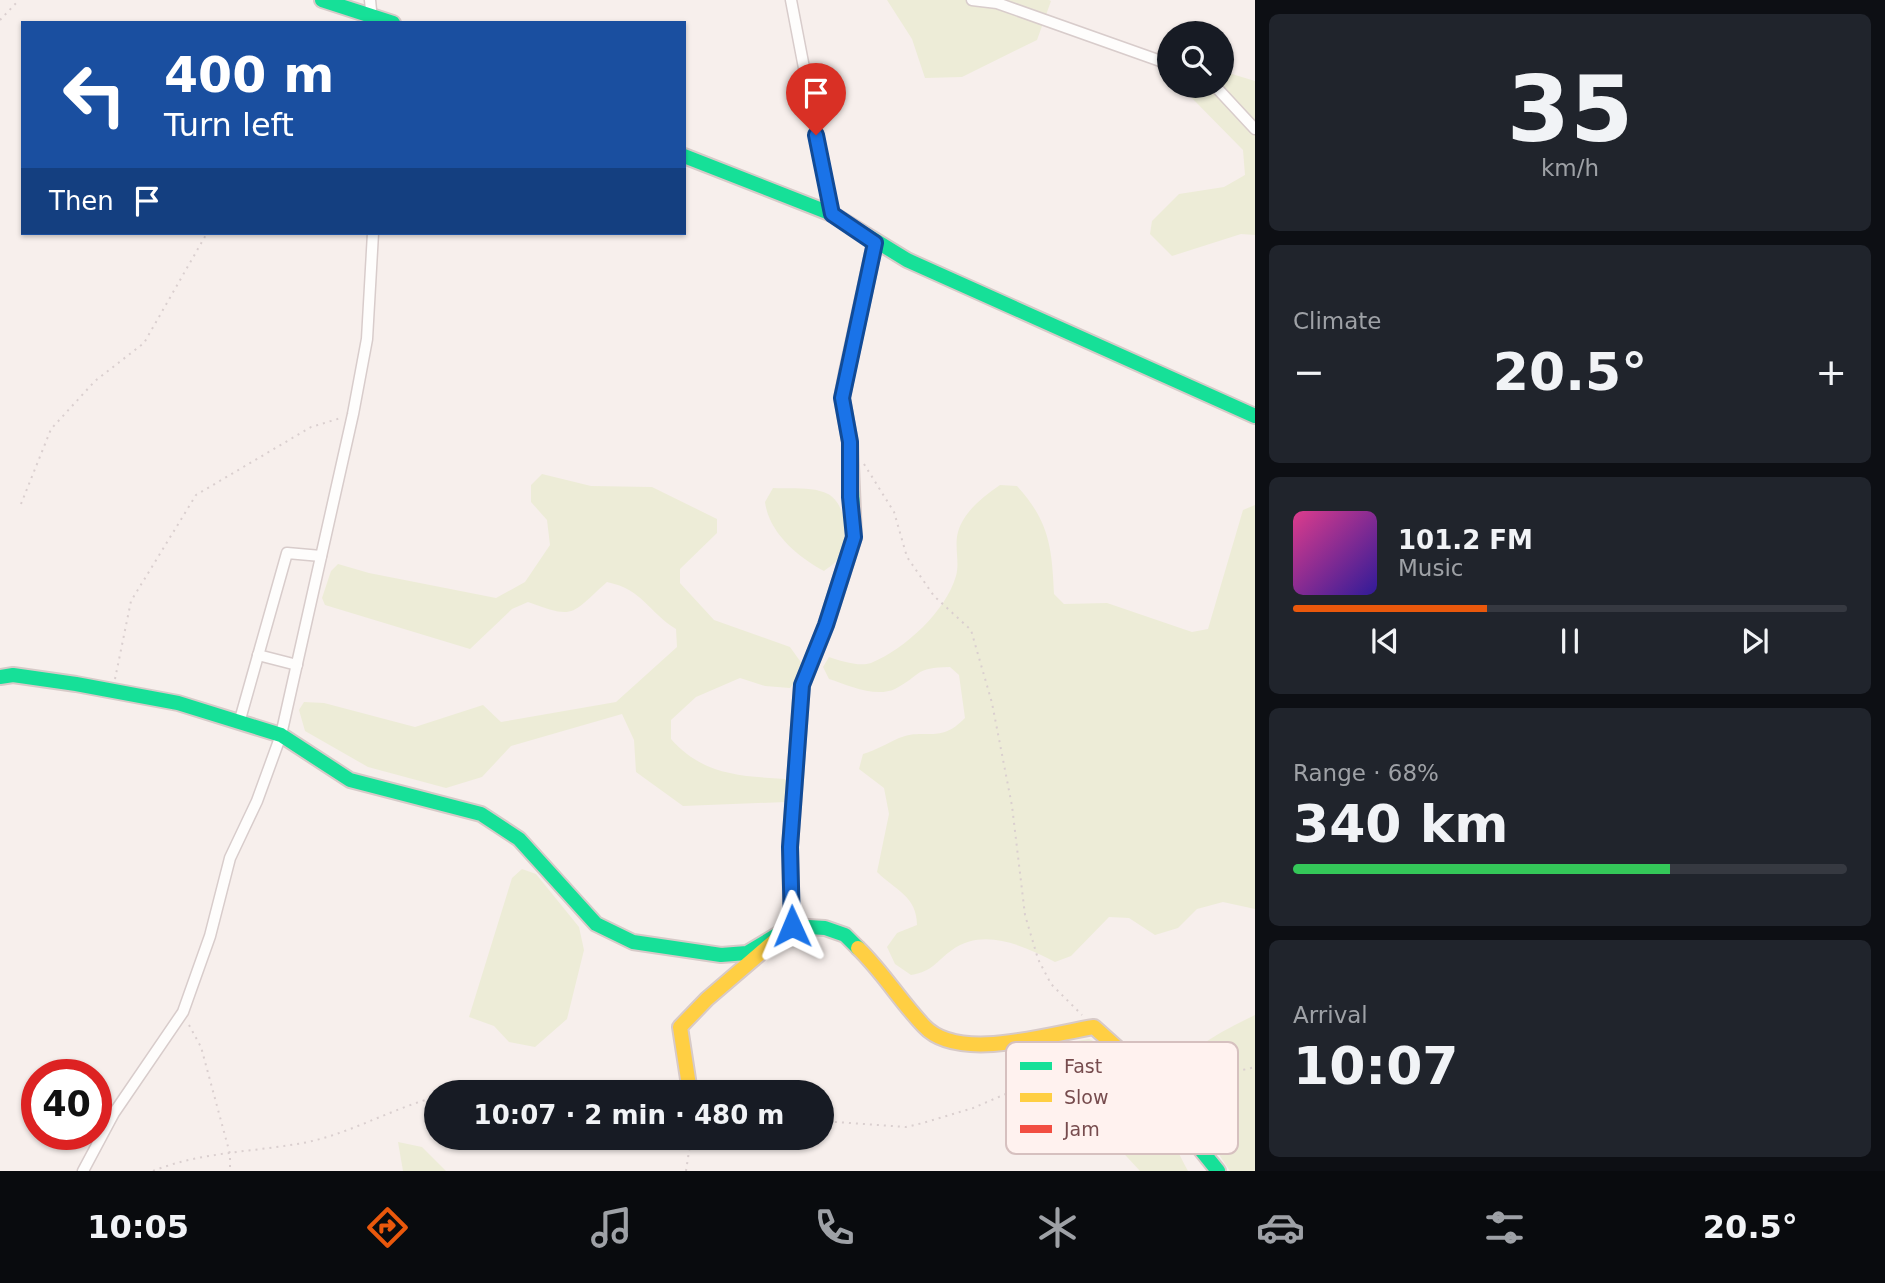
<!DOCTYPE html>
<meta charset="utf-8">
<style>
:root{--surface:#171b24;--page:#20242c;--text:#f1f3f6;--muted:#9ea1a6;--line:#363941;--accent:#ea580c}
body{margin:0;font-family:"DejaVu Sans",sans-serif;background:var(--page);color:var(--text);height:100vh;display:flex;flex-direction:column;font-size:26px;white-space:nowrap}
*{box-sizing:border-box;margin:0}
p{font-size:23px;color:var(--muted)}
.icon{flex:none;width:38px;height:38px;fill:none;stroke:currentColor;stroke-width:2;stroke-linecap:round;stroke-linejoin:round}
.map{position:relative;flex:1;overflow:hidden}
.details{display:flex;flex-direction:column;gap:14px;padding:14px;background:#0d0f14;width:630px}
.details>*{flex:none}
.hud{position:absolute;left:21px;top:21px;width:665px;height:214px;border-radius:0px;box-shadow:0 2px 5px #0004;background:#1a4fa0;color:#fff;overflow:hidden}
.buttons{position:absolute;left:1157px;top:21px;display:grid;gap:14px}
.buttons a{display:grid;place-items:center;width:77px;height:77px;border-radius:50%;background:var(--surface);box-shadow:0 2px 5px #0004;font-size:35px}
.speed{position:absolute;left:21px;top:1059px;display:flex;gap:14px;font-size:35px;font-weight:700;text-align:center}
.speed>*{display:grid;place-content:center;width:91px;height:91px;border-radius:50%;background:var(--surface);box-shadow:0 2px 5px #0004;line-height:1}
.speed .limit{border:10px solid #d22;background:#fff;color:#111}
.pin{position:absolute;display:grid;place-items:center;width:60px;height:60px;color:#fff;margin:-72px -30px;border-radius:50% 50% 50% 0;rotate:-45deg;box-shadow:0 0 7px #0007}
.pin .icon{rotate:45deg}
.me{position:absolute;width:77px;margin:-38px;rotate:359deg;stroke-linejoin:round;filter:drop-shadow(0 0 5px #0008)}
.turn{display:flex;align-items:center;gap:24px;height:147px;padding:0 28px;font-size:32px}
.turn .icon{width:91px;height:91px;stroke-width:2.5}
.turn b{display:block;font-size:49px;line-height:60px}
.then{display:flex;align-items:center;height:66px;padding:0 28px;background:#0003;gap:14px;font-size:26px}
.big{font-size:52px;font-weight:700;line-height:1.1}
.details .tile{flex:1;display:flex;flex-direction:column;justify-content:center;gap:10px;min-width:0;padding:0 24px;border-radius:10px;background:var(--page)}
.details .dial{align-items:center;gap:0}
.dial b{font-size:91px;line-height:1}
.song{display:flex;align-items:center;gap:21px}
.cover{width:84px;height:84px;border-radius:10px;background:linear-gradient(135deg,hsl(330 70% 55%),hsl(250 70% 35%))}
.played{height:7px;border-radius:4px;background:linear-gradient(90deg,var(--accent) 35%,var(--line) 35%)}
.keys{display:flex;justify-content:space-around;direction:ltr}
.heat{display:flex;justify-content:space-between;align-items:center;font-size:38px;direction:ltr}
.charge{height:10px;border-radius:5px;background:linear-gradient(90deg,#34c759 68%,var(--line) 0)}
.trip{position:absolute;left:424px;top:1080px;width:410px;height:70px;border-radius:35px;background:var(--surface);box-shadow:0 2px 5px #0004;font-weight:700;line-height:70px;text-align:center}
.tab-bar{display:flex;height:112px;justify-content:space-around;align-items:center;background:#090b0e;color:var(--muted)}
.tab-bar .icon{width:49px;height:49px}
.tab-bar .selected{color:var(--accent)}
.tab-bar b{font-size:32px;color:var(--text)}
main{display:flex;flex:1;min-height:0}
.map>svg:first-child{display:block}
.green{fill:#edecd7}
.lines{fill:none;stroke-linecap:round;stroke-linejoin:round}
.street-casing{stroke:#d8cccb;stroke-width:13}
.fast-casing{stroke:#d7cac8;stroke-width:18}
.slow-casing{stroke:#d7cac8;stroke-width:18}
.jam-casing{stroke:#d7cac8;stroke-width:18}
.path{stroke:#dacfcf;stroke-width:2;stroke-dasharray:2 5;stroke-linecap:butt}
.street{stroke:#fefdfc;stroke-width:10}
.fast{stroke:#16e098;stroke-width:14}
.slow{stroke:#ffcf43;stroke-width:14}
.jam{stroke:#f24e42;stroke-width:14}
.route-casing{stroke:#114b97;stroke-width:18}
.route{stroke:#1a73e8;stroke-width:12}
.key{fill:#fff2ef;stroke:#d6c0bf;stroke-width:2}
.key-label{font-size:19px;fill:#774c4e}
</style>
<main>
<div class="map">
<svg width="1255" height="1171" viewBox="0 0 1255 1171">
<rect width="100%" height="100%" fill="#f7efec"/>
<!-- green -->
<g class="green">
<polygon points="887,0 1049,0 1051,1 1037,40 962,77 925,78 912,39"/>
<polygon points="1222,71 1255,81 1255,235 1241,234 1172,256 1150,234 1152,221 1179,194 1224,187 1245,175 1243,150 1189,95 1185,86 1222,86"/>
<path d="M542,474L591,486L652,487L717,519V533L680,569V583L714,620L790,647L805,668L790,688L765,686L740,678L696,697L671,720V739C703,775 739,776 785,779L794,789L786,802L683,806L636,772L634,740L622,714L511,746L482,777L446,788L368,767L305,731L299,710L304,702L324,703L415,727L483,705L501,722L616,702L677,647L676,629C648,612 644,590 607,582C571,614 576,620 528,602L512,609L470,649L325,605L322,598L331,571L338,564L369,573L496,598L525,582L550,545L547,520L531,502V485Z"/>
<path d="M1000,485L1017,486C1049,521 1052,547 1054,594L1064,604L1107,603L1192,632L1208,629L1243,510L1255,505V909L1223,902L1197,909L1178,928L1155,935L1129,918L1109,917L1071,956L1055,962C1024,946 984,927 952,950C935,962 934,971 911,975L895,964L887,947L897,933L917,925C917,896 895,890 877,872L889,814L884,788L859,769L863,754C876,750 886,744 899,738C925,727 939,745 965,718L959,675L950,667C913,668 923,674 895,689C875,698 848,685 829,679L823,667L829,657C841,661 859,667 871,663C905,649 946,611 956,576C960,562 954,546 958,532C964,511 983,497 1000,485Z"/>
<path d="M773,488C789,489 813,486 828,494C848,505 849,543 837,560C834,564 828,568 824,571C798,557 769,533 765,502Z"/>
<polygon points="522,869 536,874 579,927 584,950 567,1019 535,1047 509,1042 494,1026 469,1017 512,878"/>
<path d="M1255,1015V1171H1230L1170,1081C1184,1049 1225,1030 1255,1015Z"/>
<path d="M1089,1039C1123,1053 1171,1136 1188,1171H1140L1115,1144H1076L1065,1133L1057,1083L1028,1090C1015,1077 1012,1068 1017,1051Z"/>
<polygon points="398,1142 422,1147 446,1171 403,1171"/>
</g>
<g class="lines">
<!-- street casing -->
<g class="street-casing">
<g id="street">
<polyline points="370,0 372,20"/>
<polyline points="791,0 832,214"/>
<polyline points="972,0 997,3 1169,64"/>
<polyline points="1215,86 1255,129"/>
<polyline points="258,655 297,665"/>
<polyline points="239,723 287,553 321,556"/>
<polyline points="83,1171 114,1113 183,1012 210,936 230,858 257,801 281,735 353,414 367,339 373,233"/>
</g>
</g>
<!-- fast casing -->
<g class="fast-casing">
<g id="fast">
<polyline points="322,0 393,23"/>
<polyline points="684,156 832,214 907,260 1255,416"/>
<polyline points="0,677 13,675 76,684 178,703 281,735 350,780 481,814 519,839 596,924 633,942 721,955 747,953 792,926 825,928 845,935 858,948"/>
<polyline points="791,902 790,847 802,685 826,625 854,537 850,442 842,398 847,372"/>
<polyline points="1123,1053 1218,1171"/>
</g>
</g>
<!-- slow casing -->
<g class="slow-casing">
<g id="slow">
<path d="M858,948C883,972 900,1001 924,1026C958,1063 1049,1034 1094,1027L1123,1053"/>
<polyline points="690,1092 680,1027 707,999 792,926 791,902"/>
</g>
</g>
<!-- jam casing -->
<g class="jam-casing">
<polyline id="jam" points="847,372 875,243"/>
</g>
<!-- path -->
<g class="path">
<polyline points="0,20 19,0"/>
<polyline points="864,464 894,512 907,557 934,596 971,630 992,703 1012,806 1025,915 1038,959 1051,984 1082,1015"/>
<polyline points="21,504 51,429 95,381 144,343 207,233"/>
<polyline points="115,679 131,601 196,495 311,427 341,418"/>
<polyline points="189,1025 201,1047 230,1154 230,1171"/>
<path d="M1137,1049C1149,1048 1164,1046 1177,1049C1214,1056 1204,1081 1255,1067"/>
<polyline points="465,1092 492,1092"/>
<polyline points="821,1121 906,1127 923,1123 973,1108 1085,1060 1107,1054"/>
<path d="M153,1171C200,1152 253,1152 303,1143C350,1134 390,1109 436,1097"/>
<polyline points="686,1171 691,1138"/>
</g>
<!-- street -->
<use href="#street" class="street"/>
<!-- fast -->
<use href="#fast" class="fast"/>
<!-- slow -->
<use href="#slow" class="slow"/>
<!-- jam -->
<use href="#jam" class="jam"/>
</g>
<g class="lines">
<!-- route casing -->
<g class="route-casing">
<polyline id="route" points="792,926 790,847 802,685 826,625 854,537 850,497 850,442 842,398 875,243 832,214 816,135"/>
</g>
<!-- route -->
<use href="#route" class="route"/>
</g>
<!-- legend -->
<rect x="1006" y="1042" width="232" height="112" rx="10" class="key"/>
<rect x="1020" y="1062" width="32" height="8" fill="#16e098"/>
<rect x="1020" y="1093" width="32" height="9" fill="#ffcf43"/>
<rect x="1020" y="1125" width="32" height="8" fill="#f24e42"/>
<g class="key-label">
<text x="1064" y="1073">Fast</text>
<text x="1064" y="1104">Slow</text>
<text x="1064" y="1136">Jam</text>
</g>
</svg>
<div class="buttons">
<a><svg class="icon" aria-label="search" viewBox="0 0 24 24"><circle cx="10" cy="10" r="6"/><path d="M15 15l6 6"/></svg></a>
</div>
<div class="speed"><div class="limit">40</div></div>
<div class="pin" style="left:816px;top:135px;background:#d93025"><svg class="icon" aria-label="arrive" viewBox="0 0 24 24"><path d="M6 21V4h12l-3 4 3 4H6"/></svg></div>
<svg class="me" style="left:792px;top:926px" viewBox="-20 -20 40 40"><path d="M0-17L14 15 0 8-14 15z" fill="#1a73e8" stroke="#fff" stroke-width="4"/></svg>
<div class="trip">10:07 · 2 min · 480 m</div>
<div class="hud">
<div class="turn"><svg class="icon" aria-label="left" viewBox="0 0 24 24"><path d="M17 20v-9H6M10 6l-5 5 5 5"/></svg><div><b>400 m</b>Turn left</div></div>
<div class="then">Then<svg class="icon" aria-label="arrive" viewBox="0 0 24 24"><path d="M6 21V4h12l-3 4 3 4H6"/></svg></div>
</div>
</div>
<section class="details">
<div class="tile dial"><b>35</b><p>km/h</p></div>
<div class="tile"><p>Climate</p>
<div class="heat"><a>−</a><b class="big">20.5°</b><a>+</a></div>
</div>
<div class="tile">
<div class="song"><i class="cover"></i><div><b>101.2 FM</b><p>Music</p></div></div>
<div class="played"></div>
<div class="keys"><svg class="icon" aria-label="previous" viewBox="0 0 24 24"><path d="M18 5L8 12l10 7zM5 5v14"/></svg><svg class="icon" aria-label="pause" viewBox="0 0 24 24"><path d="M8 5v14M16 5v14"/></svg><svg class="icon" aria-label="next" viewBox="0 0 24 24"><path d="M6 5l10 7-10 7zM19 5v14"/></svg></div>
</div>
<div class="tile"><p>Range · 68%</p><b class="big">340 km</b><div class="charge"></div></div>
<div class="tile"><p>Arrival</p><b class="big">10:07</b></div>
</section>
</main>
<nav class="tab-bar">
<b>10:05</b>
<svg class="icon selected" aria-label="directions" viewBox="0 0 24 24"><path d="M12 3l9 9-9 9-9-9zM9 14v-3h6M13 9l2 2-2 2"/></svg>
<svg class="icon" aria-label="music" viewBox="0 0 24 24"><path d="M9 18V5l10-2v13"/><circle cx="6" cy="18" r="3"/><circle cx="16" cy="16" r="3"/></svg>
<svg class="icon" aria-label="phone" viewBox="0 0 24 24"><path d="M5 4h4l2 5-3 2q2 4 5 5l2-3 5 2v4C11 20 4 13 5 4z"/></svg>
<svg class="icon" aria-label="climate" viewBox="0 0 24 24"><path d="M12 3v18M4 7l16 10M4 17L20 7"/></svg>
<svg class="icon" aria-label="car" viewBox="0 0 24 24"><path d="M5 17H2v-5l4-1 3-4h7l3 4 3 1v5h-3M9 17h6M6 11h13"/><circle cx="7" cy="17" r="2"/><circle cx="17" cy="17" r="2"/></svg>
<svg class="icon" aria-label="filters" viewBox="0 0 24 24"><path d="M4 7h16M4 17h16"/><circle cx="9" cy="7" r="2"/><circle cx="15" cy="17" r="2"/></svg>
<b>20.5°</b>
</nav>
